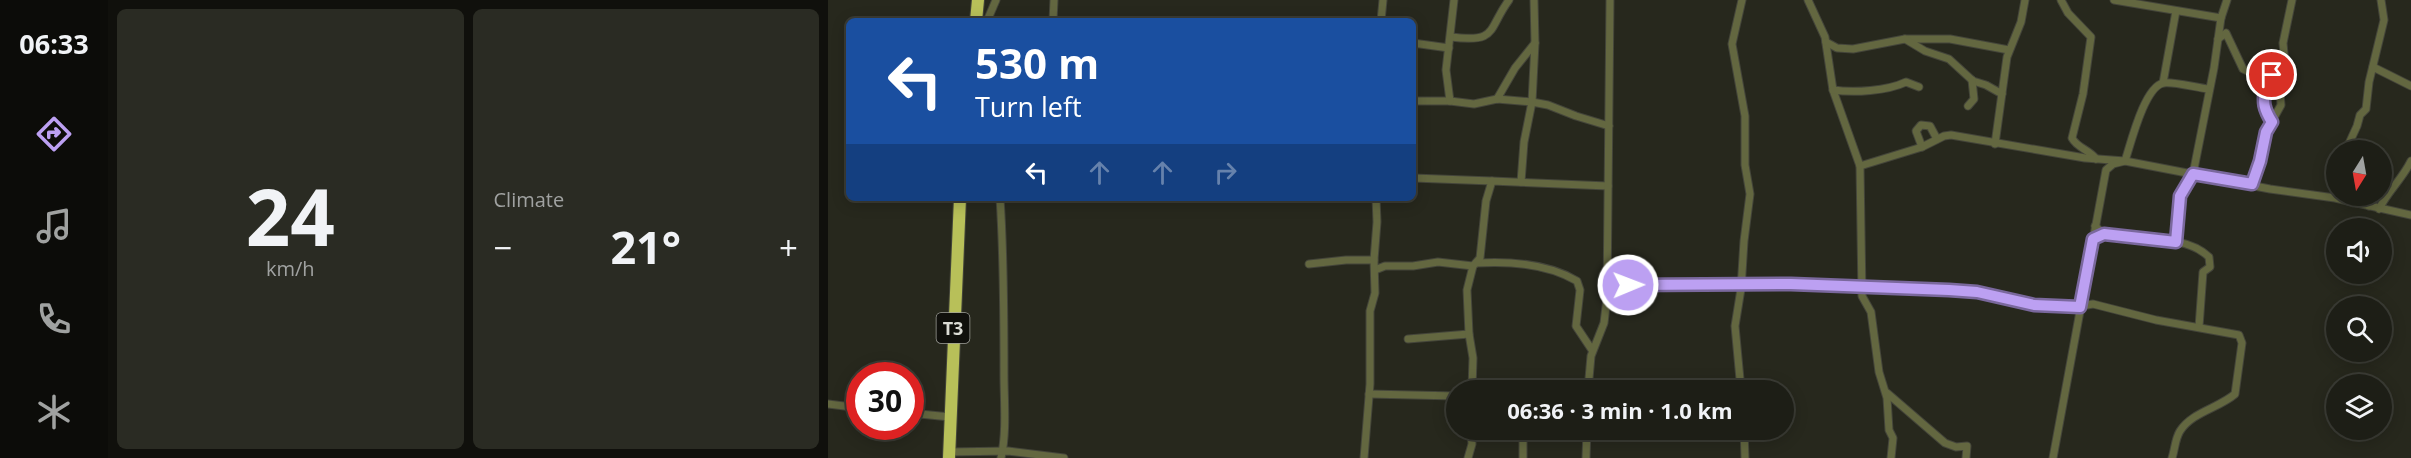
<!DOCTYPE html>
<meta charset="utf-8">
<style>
:root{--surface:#1d1e16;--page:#2a2b23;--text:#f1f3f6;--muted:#a0a2a1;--line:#3b3c35;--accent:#bca0f2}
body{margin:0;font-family:"Open Sans",sans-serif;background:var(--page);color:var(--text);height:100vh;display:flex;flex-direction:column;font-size:22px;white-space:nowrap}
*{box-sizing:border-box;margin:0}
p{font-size:20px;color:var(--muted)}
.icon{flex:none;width:33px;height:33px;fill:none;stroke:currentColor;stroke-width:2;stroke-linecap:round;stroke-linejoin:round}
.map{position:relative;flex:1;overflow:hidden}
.details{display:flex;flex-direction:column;gap:9px;padding:9px;background:#10100c;width:720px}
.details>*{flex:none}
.guide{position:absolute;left:18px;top:18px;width:570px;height:183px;border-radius:9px;box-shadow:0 3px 15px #0003,0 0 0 2px var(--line);background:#1a4fa0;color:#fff;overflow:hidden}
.needle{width:39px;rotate:191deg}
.fabs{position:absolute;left:1498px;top:140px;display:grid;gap:12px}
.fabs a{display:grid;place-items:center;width:66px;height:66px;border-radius:50%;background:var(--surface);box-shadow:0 3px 15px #0003,0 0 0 2px var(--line);font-size:30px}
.speed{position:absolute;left:18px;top:362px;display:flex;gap:12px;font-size:30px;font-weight:700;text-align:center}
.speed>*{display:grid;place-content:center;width:78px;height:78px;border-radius:50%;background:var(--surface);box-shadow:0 3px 15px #0003,0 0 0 2px var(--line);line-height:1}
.speed .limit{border:9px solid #d22;background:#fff;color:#111}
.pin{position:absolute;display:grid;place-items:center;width:51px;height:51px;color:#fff;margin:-26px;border:3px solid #fff;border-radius:50%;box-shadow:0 2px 6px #0007}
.me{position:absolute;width:66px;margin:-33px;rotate:89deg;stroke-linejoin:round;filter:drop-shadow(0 0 4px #0008)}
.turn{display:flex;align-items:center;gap:21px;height:126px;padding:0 30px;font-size:27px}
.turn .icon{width:78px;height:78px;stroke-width:2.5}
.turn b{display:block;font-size:42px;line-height:51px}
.lanes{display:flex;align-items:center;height:57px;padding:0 30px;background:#0003;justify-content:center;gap:30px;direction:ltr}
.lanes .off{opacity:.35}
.big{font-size:45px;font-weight:700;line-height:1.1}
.details .tile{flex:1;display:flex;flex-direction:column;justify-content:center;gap:9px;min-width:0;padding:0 21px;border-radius:9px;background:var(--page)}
.details .dial{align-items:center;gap:0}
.dial b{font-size:78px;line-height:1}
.heat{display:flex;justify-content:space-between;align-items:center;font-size:33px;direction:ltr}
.details .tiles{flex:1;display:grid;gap:9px;grid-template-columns:repeat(2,1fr)}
.trip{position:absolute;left:618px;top:380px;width:348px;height:60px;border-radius:30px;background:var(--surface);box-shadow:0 3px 15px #0003,0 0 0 2px var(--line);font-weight:700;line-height:60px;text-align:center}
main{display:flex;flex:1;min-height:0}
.tab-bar{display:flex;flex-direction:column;width:108px;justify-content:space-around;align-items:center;background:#0c0c09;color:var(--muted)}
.tab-bar .icon{width:42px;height:42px}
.tab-bar .active{color:var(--accent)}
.tab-bar b{font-size:27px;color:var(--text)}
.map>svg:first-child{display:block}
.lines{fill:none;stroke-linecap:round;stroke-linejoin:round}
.street-casing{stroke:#44453a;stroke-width:9}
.highway-casing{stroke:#44453a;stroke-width:14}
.street{stroke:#636740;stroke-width:7}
.highway{stroke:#b8c059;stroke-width:12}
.route-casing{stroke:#7a689d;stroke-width:15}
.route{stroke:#bca0f2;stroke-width:10}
.labels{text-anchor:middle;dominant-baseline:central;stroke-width:6;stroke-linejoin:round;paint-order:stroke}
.shield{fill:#10100c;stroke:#9e9f99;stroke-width:1.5}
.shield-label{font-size:18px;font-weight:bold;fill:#dbdcd5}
</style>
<main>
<nav class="tab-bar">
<b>06:33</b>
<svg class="icon active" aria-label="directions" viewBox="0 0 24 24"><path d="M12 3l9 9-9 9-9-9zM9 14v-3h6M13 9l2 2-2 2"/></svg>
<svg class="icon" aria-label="music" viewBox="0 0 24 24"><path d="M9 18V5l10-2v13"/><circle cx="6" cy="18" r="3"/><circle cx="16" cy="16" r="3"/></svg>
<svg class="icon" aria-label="phone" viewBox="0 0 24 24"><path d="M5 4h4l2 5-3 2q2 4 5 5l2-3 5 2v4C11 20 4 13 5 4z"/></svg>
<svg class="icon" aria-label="climate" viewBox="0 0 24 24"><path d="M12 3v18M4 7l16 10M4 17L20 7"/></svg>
</nav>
<section class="details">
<div class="tiles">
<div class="tile dial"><b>24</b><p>km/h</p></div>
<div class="tile"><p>Climate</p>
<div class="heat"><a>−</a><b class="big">21°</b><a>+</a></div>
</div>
</div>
</section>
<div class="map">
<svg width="1583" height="458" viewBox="0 0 1583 458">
<rect width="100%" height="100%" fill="#27281d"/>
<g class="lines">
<!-- street casing -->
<g class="street-casing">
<g id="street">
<polyline points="980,0 997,37 1005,90 1032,166 1034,296 1043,312 1051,372 1059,398 1061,430 1065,438 1063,458"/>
<path d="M1233,0L1240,13L1263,37L1255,94L1244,138C1249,148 1262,150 1268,159"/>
<polyline points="1286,0 1393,18"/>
<polyline points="159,21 168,0"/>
<polyline points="225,21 226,0"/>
<polyline points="553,21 555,0"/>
<path d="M623,37C670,43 659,30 681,0"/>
<polyline points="1077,39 1122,39 1181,50"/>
<path d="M1390,39L1398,33L1415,69L1437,79C1437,99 1432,103 1444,122"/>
<polyline points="998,42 1009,48 1025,49 1077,39 1097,51 1121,59 1145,81 1158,85 1174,94"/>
<polyline points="585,43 621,48"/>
<polyline points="1545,67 1583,86"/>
<polyline points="1335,83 1348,11"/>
<path d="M1005,90C1026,93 1059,91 1078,82L1091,87"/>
<polyline points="669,99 687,68 707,43"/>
<polyline points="585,101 622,101 646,104 669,99 704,102 720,105 748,116 781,126"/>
<polyline points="622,101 618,70 626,0"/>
<polyline points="1140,106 1146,99 1144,80"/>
<polyline points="1167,144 1179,57 1193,22 1197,0"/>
<polyline points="1094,147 1088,131 1093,125 1102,126 1109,139"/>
<polyline points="1518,150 1529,126 1532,115 1538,109 1541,82 1556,20 1553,0"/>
<polyline points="1032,166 1094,147 1116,136 1123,135 1257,158 1297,161 1442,189 1507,198 1583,215"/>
<polyline points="585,178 664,181"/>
<polyline points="693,182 696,142 704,102 707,43 706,0"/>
<polyline points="1424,184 1432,161 1438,132 1453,105 1451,79 1457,64 1455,43 1464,0"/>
<polyline points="1538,195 1541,206"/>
<path d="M172,198C176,257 176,316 176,375C176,401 179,432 173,458"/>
<path d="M1551,209C1560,191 1575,178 1583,161"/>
<path d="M1267,226L1276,234L1281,236C1314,241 1357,234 1381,257L1382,267L1375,272L1371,327"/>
<polyline points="1349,242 1352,196 1365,174 1386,68 1393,18 1399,0"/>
<path d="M648,263C682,261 719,263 749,281L752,290L748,326L764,350"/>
<polyline points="481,264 518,260 546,260"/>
<polyline points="547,270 557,266 585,266 610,262 645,266"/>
<path d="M779,285L963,284L1149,292L1206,305L1242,308L1265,304L1328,320L1411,335L1414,343L1407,394C1391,408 1364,412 1352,431C1347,439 1347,449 1344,458"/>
<polyline points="580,339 641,334"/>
<polyline points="644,390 645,358 641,334 639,290 645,266 652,258 658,201 664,181 780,186"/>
<polyline points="760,390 763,356 776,323 779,298 782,0"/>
<polyline points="913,390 907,326 913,289 916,241 922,194 917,165 917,116 904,44 914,0"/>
<polyline points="1059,393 1117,443 1128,447 1139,446 1138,458"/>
<polyline points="541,394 628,396"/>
<polyline points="0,404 32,408"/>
<polyline points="82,413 122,417"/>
<polyline points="695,429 695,458"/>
<polyline points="916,429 917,458"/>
<polyline points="121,452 180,451 236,458"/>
<polyline points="536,458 542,384 542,311 547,293 546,260 549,222 548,198"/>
<polyline points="640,458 644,444 643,429"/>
<polyline points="758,458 759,429"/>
<path d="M1225,458L1278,170L1285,164L1297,161C1303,143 1316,88 1335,83C1345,81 1369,88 1381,89"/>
</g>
</g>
<!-- highway casing -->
<g class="highway-casing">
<g id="highway">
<polyline points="148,21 150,0"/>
<polyline points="121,458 132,198"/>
</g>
</g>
<!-- street -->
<use href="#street" class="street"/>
<!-- highway -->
<use href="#highway" class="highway"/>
</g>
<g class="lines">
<!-- route casing -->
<g class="route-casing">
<path id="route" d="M800,285L963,284L1121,290L1149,292L1206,305L1252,307L1265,239L1276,234L1348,242L1352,196L1365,174L1424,184L1432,161L1438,132L1444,122C1432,103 1437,99 1437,79L1444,75"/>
</g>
<!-- route -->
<use href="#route" class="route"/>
</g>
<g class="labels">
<!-- shield labels -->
<rect class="shield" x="108.5" y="313" width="33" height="30" rx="4.5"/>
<g class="shield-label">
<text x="125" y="328">T3</text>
</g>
</g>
</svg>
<div class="fabs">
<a><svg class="needle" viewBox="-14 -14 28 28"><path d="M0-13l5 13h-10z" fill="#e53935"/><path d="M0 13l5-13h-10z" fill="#a0a2a1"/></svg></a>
<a><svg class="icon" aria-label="sound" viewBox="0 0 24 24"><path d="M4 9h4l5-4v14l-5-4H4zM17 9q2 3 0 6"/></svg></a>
<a><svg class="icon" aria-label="search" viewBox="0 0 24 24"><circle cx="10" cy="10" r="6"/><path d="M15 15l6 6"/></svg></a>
<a><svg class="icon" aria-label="layers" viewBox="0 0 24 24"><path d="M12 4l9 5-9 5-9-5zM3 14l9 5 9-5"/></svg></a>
</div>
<div class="speed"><div class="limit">30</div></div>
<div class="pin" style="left:1444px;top:75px;background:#d93025"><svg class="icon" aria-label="arrive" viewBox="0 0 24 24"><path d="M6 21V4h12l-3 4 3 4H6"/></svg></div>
<svg class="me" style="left:800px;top:285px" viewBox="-20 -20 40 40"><circle r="17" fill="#bca0f2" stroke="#fff" stroke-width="3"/><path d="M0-11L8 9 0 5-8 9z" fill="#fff"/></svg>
<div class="trip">06:36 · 3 min · 1.0 km</div>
<div class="guide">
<div class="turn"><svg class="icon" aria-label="left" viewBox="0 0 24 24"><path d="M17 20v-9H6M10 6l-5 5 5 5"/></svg><div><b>530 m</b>Turn left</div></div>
<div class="lanes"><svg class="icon" aria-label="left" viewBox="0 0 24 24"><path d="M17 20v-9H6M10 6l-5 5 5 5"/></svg><svg class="icon off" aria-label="ahead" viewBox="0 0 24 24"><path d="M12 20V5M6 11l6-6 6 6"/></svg><svg class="icon off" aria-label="ahead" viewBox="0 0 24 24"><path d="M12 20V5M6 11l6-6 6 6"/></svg><svg class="icon off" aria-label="right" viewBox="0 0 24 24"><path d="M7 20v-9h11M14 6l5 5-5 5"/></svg></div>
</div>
</div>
</main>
